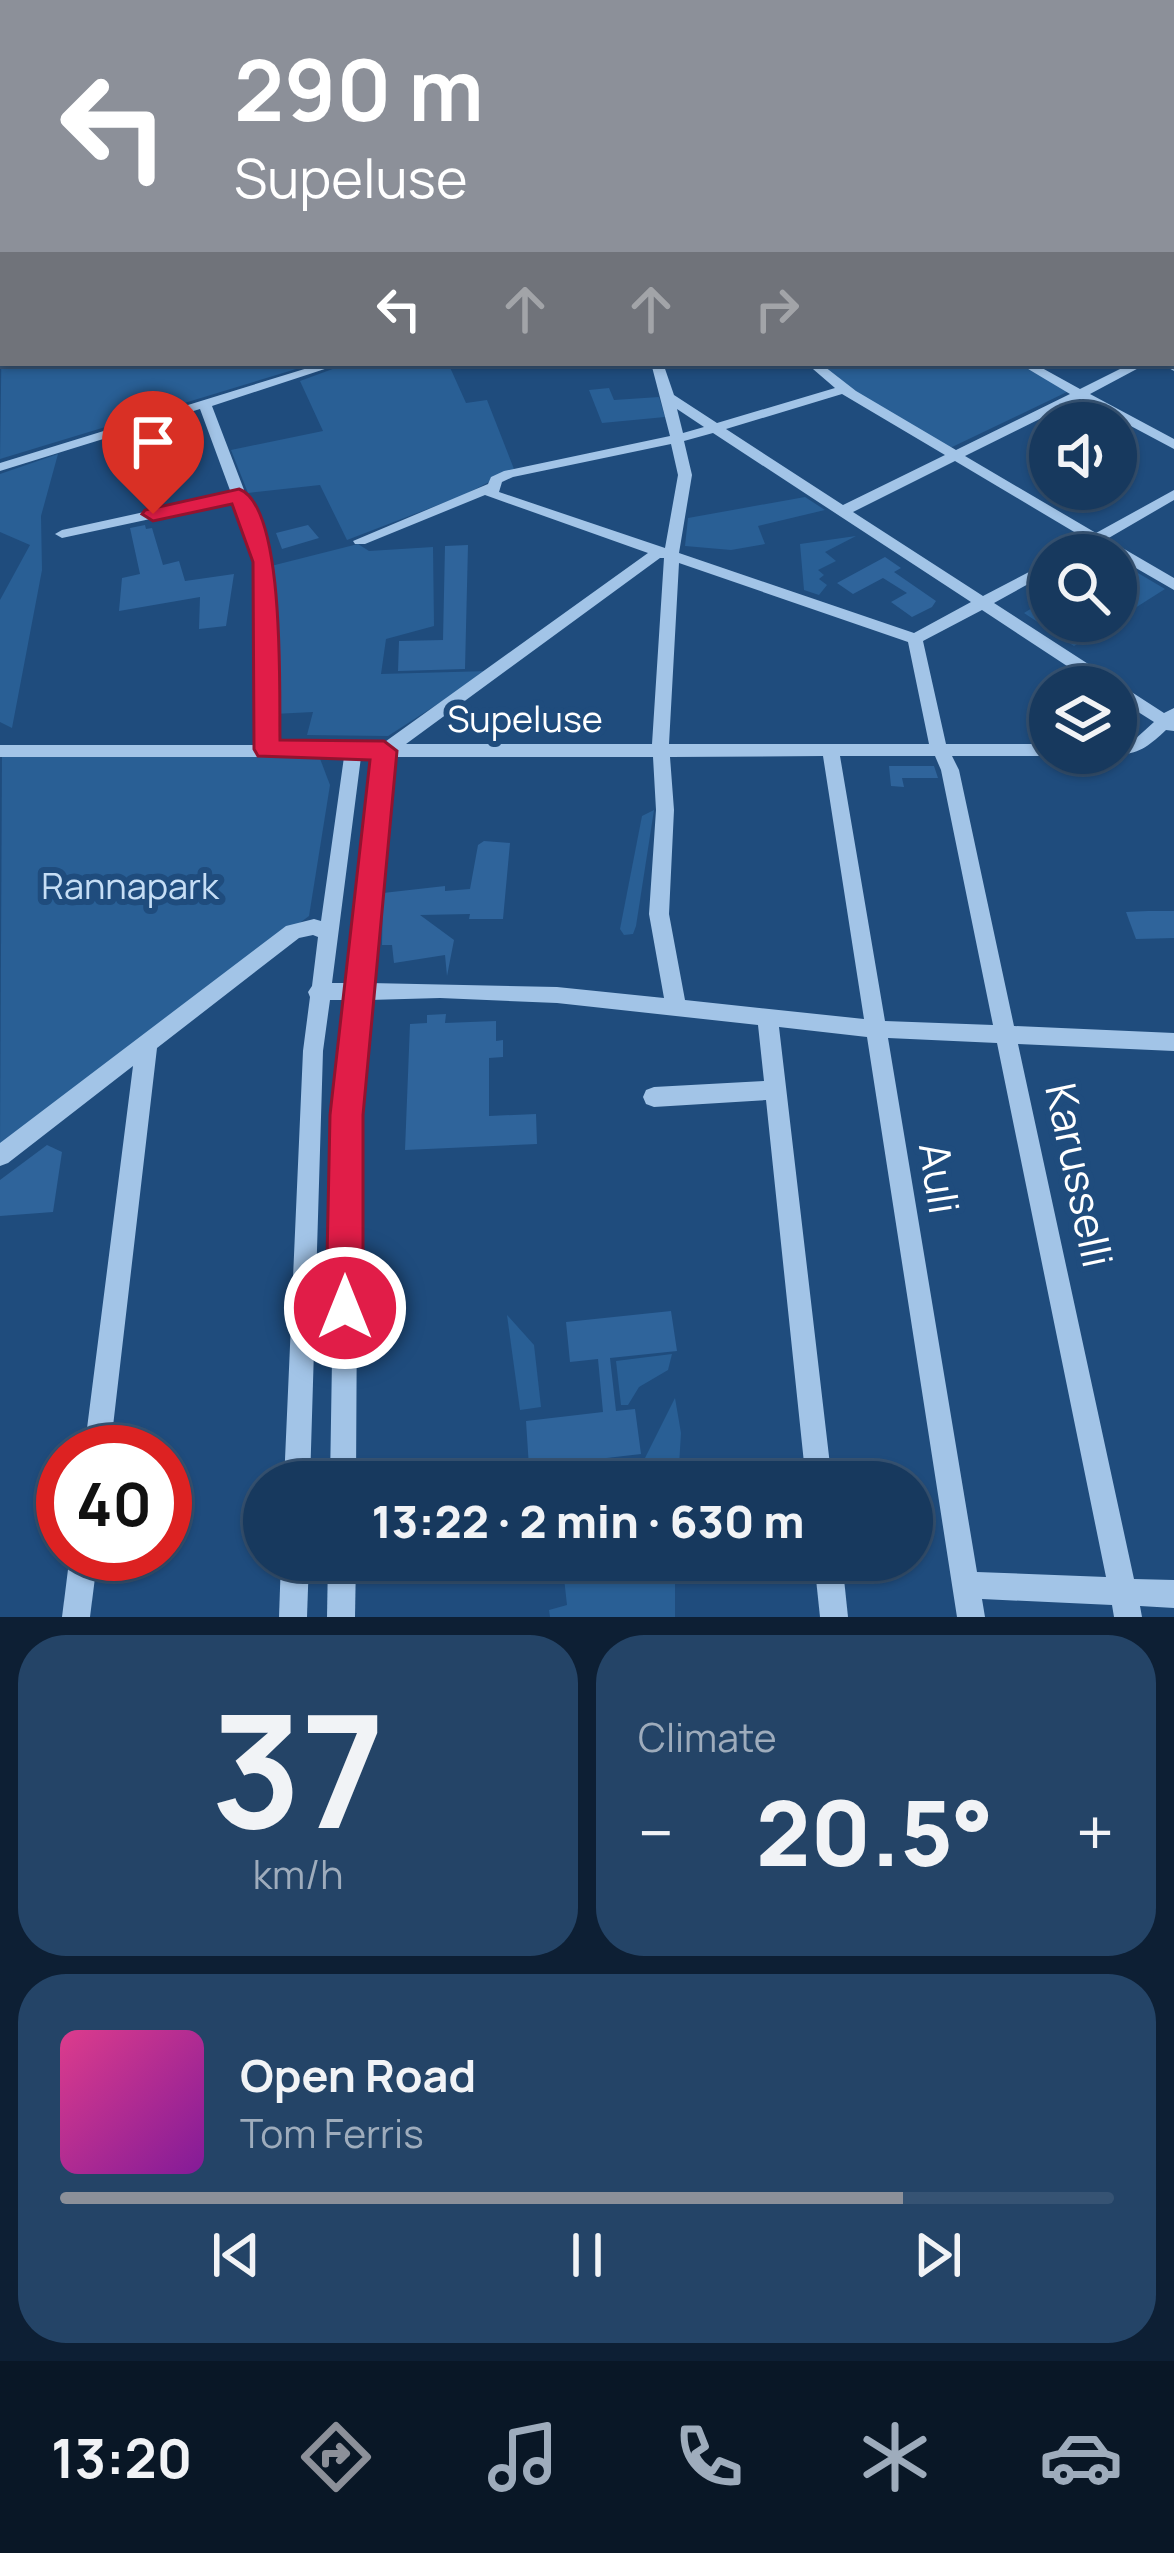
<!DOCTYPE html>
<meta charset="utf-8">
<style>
:root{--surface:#17395e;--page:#244467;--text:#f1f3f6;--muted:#9eacbc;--line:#365373;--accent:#8c9099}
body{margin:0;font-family:Manrope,sans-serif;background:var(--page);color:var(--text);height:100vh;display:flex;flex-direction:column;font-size:45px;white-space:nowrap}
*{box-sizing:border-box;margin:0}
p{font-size:39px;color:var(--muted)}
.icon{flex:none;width:66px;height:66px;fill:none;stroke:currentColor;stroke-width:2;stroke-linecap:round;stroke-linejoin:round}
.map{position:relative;height:1617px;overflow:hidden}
.details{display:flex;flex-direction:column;gap:18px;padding:18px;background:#0d1f34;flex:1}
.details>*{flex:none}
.guide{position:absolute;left:0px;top:0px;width:1176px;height:366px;box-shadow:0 3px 9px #0004,0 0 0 3px var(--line);background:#8c9099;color:#fff;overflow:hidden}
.buttons{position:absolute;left:1029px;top:402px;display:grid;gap:24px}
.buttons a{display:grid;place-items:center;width:108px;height:108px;border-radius:50%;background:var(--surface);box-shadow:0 3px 9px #0004,0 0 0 3px var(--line);font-size:60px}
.speed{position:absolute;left:36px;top:1425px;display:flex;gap:24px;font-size:60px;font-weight:700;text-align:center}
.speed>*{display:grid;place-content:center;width:156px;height:156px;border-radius:50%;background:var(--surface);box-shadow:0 3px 9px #0004,0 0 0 3px var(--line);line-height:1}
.speed .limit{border:18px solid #d22;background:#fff;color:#111}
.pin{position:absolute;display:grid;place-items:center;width:102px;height:102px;color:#fff;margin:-123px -51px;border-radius:50% 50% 50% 0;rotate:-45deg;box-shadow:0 0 12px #0007}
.pin .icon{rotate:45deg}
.me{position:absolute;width:132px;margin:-66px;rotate:0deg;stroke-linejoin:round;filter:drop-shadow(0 0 9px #0008)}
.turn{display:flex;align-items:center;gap:42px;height:252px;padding:0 36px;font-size:54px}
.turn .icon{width:156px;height:156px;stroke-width:2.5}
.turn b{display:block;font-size:84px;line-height:102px}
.lanes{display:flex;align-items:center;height:114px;padding:0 36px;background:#0003;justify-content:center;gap:60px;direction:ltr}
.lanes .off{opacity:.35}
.big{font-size:90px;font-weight:800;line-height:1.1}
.details .widget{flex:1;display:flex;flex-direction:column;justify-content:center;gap:18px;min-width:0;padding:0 42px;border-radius:48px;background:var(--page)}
.details .dial{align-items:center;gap:0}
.dial b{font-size:156px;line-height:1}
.song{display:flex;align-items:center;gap:36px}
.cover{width:144px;height:144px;border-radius:18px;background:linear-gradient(135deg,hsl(330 70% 55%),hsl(290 70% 35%))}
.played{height:12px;border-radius:6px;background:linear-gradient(90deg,var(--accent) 80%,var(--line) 80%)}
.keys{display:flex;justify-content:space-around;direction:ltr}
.heat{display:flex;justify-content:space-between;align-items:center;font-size:66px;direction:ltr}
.details .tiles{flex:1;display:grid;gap:18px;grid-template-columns:1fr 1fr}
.widget:last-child{grid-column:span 2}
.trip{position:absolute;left:243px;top:1461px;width:690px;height:120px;border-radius:60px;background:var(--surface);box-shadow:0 3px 9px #0004,0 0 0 3px var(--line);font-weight:800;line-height:120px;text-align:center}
.dock{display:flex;height:192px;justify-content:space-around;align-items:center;background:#091726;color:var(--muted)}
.dock .icon{width:84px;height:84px}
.dock .selected{color:var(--accent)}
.dock b{font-size:54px;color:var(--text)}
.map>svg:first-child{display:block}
.green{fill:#295f95}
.water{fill:#15375c;stroke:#96c0e9;stroke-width:3}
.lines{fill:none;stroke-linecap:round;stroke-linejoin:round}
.ferry{stroke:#adceef;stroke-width:3;stroke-dasharray:8 6;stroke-linecap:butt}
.building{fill:#2f649b}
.minor{fill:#a2c4e7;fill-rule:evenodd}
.route{fill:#e11d48;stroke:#92132f;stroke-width:3}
.labels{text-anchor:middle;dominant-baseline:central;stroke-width:12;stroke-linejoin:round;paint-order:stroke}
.street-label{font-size:36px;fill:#fff;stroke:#1f4c7d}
.park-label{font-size:36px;fill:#c6def5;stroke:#1f4c7d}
.near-street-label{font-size:42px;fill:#fff;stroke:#1f4c7d}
</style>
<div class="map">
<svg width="1174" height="1617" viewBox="0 0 1174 1617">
<rect width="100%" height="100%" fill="#1f4c7d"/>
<!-- green -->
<g class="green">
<polygon points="3,243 3,363 316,363 0,459"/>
<polygon points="349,363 448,363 466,403 487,400 514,469 464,495 347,540 320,485 248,493 231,450 323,431 300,381"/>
<polygon points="817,363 1016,363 1069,391 950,448 851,389"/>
<polygon points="609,388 614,400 659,397 665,417 602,423 589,390"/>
<polygon points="58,454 41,516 42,570 12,728 0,722 0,600 30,545 0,532 0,474"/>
<polygon points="805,497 825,510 758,526 765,544 731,550 685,546 688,518"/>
<polygon points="856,536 825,552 836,561 818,570 824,575 819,579 827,585 819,595 804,590 800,544"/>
<polygon points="358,544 369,551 433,547 434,626 386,639 381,674 489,671 388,736 307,735 313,712 274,714 271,566"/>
<polygon points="1116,560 1165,589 1124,615 1116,610"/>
<polygon points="1050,597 1050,621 1114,621 1074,646 1024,613"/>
<polygon points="2,755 319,756 330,785 309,916 0,1146"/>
<polygon points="654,810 636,926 633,934 624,935 620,929 642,816"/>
<polygon points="507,1315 534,1345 541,1407 520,1410"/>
<polygon points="672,1354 668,1370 639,1387 628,1405 621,1405 616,1361"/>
<polygon points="675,1398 681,1433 678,1482 532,1482 531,1474 645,1458"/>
<polygon points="562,1560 675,1560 675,1617 550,1617 549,1610 567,1605"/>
</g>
<!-- water -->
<polygon class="water" points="0,0 1174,0 1174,75 1173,3 3,3 3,50"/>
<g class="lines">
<!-- ferry -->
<g class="ferry">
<polyline points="919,0 937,3"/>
<polyline points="0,1 18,0"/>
</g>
</g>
<!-- building -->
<g class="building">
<polygon points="145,525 146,529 152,528 163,565 179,561 185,581 234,574 226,626 199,629 200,597 119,611 122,578 140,574 130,528"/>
<polygon points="308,525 319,538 282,549 276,533"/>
<polygon points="468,545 465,669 398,671 399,641 443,640 445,546"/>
<polygon points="885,557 901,568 894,572 936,601 932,607 912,617 891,602 907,593 883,578 853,594 837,583"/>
<polygon points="889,766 934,766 938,778 902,778 904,787 891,786"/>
<polygon points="484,841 510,843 503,919 469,919 470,914 420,915 454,940 447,976 445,955 394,963 392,945 382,945 383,893 445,886 445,891 470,889 478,845"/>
<polygon points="1148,911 1174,911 1174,938 1136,939 1126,912"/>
<polygon points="446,1014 445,1023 496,1021 496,1041 503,1040 503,1057 489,1058 489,1116 536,1114 537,1144 405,1150 410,1024 427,1023 427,1015"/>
<polygon points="47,1145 62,1152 53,1212 0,1216 0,1180"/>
<polygon points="671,1311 677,1351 610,1358 616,1411 635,1409 641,1454 529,1467 526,1421 603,1412 598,1359 570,1362 566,1322"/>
</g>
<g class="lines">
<!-- minor -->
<g class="minor">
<rect x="1173" y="128" width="1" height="6"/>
<rect x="1173" y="162" width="1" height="6"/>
<polygon points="1174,246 1174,253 1173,253 1173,246"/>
<polygon points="1173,297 1174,298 1174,306 1173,305"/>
<polygon points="1174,337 1174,345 1173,346 1173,338"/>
<polygon points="1173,362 1174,371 1160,363 1173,363"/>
<path d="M324,363H343L212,406L272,563L276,745L382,744L648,553L485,495L365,544H355L353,541L488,484L491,477L504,471L670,436L651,363H663L674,395L717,423L835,388L806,363H820L856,391L956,450L1070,394L1018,363H1033L1080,389L1132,363H1148L1090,394L1174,439V449L1080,399L965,456L1096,533L1174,490V500L1107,539L1174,578V590L1096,545L1080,555H1062L1086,539L955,461L853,512L983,596L1050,561V572L994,603L1164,713L1174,708V731L1166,730C1149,746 1135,758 1110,753H1116V743L1133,741L1154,722L1116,698V687H1099L982,610L923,641L946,744H1050V753H1057L1050,756H952L959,770L1014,1026L1174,1033V1051L1018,1044L1134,1579L1174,1580V1608L1140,1606L1142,1617H1114L1112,1605L982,1599L985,1617H957L867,1037L779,1027L832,1482H806L766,1100L654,1107L646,1104L643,1097L646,1090L654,1087L764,1081L758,1025L557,1003L440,998L369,1000L358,1115L356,1482H330L336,1115L349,1000H330L323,1051L310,1482H284L303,1051L310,997L308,992L312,986L318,937L313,935L299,938L157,1048L110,1452H84L133,1066L8,1163L0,1166V1143L286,926L314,919L321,921L344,757H0V745H258L256,563L234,501L62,538L55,534L62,530L231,493L200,409L0,471V463ZM842,394L945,455L843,505L726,429ZM677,409L704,427L683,433ZM713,433L971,602L914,633L679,553L692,475L684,441ZM671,444L678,475L665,548L499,492L502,482L513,477ZM660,558H664L652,744H406ZM679,563L908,642L929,744H669ZM823,756L864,1019L685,1000L669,914L674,810L670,757ZM840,756H935L941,770L993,1025L885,1021ZM361,757H375L350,983H332ZM392,757H653L656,810L649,914L664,998L557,987L370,983ZM888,1038L997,1043L1106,1577L977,1572Z"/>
<polygon points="70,1554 98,1554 90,1617 62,1617"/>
<polygon points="281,1560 309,1560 307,1617 279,1617"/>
<polygon points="328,1560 356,1560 355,1617 327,1617"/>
<polygon points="814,1560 842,1560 848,1617 820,1617"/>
</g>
</g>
<!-- route -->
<path class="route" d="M239,489C286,506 279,694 280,740L384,741L397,751L363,1115V1308L358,1320L345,1326L332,1320L326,1308L330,1115L370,760L258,756L254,749L253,562L232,504L153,521L142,514L145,510Z"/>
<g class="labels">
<!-- street labels -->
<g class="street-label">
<text x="525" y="718">Supeluse</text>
</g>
<!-- park labels -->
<g class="park-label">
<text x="130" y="885">Rannapark</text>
</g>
<!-- near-street labels -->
<g class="near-street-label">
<text transform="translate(1080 1175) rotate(78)">Karusselli</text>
<text transform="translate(940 1178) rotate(81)">Auli</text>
</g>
</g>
</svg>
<div class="buttons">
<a><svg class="icon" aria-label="sound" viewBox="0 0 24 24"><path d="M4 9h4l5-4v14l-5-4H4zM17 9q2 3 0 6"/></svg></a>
<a><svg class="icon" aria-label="search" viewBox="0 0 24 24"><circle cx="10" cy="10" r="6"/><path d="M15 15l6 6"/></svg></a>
<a><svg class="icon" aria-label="layers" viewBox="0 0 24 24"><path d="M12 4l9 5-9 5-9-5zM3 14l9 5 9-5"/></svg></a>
</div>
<div class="speed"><div class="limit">40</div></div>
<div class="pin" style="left:153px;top:514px;background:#d93025"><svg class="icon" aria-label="arrive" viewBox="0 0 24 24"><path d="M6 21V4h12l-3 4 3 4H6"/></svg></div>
<svg class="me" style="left:345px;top:1308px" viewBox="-20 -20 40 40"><circle r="17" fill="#e11d48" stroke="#fff" stroke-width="3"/><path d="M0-11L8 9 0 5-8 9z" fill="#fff"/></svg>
<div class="trip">13:22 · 2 min · 630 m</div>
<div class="guide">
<div class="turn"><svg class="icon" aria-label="left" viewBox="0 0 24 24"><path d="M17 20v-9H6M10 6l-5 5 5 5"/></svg><div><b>290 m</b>Supeluse</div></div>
<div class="lanes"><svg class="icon" aria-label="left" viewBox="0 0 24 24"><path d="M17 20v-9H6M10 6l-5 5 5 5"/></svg><svg class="icon off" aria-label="ahead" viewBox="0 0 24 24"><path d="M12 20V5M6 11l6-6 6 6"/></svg><svg class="icon off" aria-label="ahead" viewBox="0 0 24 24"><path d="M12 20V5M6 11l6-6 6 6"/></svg><svg class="icon off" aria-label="right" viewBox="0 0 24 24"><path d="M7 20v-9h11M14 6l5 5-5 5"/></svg></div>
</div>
</div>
<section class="details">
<div class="tiles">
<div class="widget dial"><b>37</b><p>km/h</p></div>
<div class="widget"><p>Climate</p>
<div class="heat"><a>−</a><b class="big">20.5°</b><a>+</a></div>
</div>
<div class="widget">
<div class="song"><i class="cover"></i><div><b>Open Road</b><p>Tom Ferris</p></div></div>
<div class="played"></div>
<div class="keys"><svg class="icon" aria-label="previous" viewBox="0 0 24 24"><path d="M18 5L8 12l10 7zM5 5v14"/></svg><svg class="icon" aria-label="pause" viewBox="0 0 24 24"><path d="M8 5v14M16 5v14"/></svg><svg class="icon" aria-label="next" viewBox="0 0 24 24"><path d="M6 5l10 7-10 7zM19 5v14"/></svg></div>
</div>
</div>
</section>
<nav class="dock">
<b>13:20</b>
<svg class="icon selected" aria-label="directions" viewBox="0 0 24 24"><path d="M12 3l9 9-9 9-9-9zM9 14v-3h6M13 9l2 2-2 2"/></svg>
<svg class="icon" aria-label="music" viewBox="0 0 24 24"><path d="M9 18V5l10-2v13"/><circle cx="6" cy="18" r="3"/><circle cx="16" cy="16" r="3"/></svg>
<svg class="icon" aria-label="phone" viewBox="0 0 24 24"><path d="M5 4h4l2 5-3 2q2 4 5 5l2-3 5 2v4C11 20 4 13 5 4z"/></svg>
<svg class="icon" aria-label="climate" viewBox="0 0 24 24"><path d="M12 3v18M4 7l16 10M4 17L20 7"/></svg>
<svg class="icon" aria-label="car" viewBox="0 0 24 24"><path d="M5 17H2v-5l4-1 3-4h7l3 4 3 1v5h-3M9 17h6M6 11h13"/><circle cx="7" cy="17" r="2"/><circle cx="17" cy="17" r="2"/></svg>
</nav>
